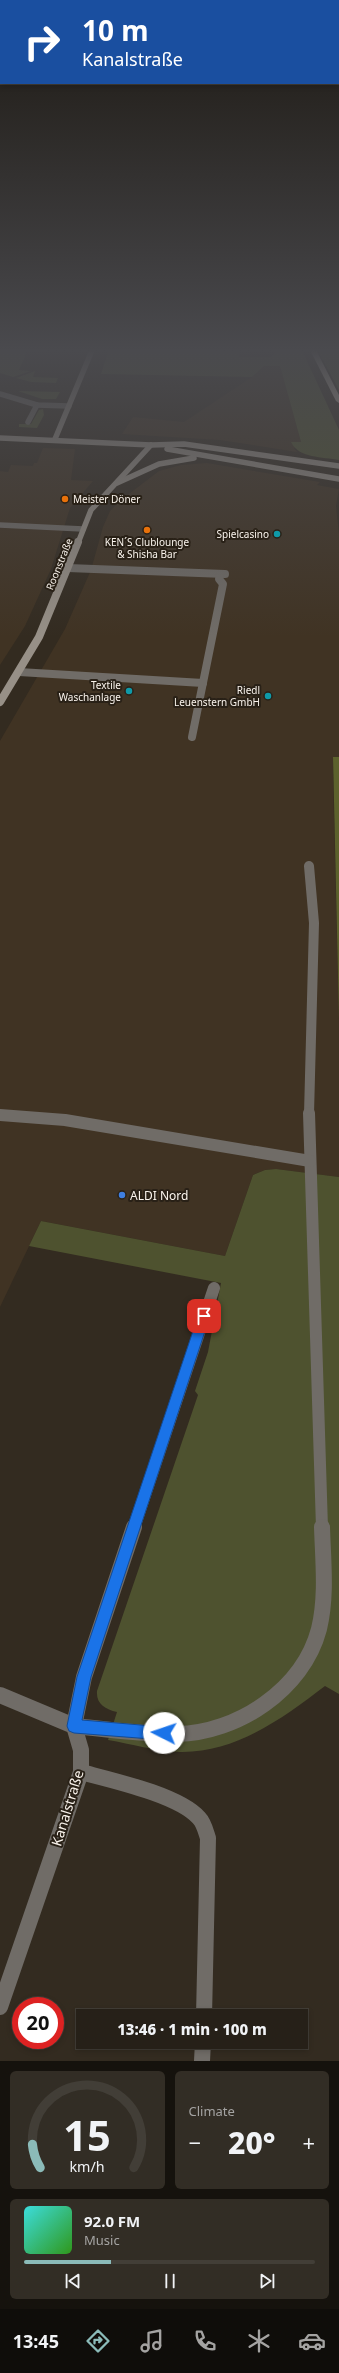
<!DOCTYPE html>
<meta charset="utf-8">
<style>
:root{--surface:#262018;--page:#322d25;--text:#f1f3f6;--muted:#a4a3a2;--line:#423e37;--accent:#8bbbb9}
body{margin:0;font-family:"Noto Sans",sans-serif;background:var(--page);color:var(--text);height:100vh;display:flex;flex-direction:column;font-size:15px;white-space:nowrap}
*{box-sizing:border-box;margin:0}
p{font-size:13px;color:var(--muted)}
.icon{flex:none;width:22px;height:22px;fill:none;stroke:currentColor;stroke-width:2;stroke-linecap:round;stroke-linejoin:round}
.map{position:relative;height:2061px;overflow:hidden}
.drawer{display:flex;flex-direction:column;gap:10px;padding:10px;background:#15120d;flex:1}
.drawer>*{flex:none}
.top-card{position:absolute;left:0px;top:0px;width:339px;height:84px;box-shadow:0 2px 6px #0003,0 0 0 1px var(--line);background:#1a4fa0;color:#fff;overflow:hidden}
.speed{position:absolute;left:12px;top:1997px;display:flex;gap:8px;font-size:20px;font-weight:700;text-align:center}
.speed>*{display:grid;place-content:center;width:52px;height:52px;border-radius:50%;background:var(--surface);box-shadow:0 2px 6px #0003,0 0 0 1px var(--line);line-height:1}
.speed .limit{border:6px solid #d22;background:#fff;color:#111}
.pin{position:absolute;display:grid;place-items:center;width:34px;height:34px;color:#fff;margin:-17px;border-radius:8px;box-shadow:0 2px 6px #0006}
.me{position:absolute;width:44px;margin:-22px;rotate:274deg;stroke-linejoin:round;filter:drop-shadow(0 0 3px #0008)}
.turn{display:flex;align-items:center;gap:14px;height:84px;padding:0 16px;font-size:18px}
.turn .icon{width:52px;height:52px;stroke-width:2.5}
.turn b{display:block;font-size:28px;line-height:34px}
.big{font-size:30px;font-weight:800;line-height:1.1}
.drawer .tile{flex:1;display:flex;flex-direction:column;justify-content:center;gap:6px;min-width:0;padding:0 14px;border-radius:6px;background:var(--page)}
.drawer .dial{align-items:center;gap:0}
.dial svg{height:104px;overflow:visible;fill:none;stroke:var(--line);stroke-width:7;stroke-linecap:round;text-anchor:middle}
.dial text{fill:var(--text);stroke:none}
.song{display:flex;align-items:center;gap:12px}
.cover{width:48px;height:48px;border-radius:6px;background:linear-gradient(135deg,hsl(180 70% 55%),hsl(110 70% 35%))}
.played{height:4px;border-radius:2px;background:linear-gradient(90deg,var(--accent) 30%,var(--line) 30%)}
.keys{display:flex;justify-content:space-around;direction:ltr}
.heat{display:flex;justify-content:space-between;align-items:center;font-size:22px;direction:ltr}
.drawer .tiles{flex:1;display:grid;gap:10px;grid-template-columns:1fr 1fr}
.tile:last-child{grid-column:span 2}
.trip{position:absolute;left:76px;top:2009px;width:232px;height:40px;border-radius:0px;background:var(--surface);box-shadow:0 2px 6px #0003,0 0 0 1px var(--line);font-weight:800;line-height:40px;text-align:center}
.tab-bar{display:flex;height:64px;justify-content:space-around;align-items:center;background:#0f0d0a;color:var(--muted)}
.tab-bar .icon{width:28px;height:28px}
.tab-bar .current{color:var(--accent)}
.tab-bar b{font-size:18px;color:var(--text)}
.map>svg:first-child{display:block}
.built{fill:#403323}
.green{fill:#4e522f}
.forest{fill:#5c612c}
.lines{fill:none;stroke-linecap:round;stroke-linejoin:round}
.lane-far4{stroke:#706c67;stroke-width:5.5}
.lane-far3{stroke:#706c67;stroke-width:8}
.lane-far2{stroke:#706c67;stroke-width:10}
.lane-far1{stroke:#706c67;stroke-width:12}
.lane{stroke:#706c67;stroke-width:16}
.street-far2{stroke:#706c67;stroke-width:5.5}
.street-far1{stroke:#706c67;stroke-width:12}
.street{stroke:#706c67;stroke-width:16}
.secondary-far1{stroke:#979087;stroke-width:5.5}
.secondary{stroke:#979087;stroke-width:8}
.highway{fill:#cfc5b7;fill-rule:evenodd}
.route{fill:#1a73e8;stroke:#114b97}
.food-dot{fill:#e8710a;stroke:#292117;stroke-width:1.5}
.culture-dot{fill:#0f9aa8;stroke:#292117;stroke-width:1.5}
.shop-dot{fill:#3f7fe0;stroke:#292117;stroke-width:1.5}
.labels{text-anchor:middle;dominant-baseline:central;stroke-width:4;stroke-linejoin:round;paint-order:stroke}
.far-poi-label{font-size:10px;fill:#faf4ed;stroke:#292117;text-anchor:end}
.far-street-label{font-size:10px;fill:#faf4ed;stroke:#292117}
.poi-label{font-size:12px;fill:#faf4ed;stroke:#292117;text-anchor:start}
.near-street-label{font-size:14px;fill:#faf4ed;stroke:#292117}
</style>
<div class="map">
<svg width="339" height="2061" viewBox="0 0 339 2061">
<rect width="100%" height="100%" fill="#332b20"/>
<!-- built -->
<g class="built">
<polygon points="264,366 280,366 301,442 294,448 297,452 220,440 122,434 133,417 184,422 252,377"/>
<polygon points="43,448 75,449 71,480 93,481 70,508 51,569 25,626 0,665 0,471 8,472 11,465 33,466 34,463 37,463"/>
<polygon points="207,463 320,482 317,485 339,489 336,506 339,534 339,757 333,757 333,777 339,1019 339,1177 276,1169 265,1170 253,1175 225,1256 41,1221 0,1307 0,741 65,629 91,570 103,527 110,511 121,500 159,471 181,465"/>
</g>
<!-- green -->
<g class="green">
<polygon points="0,348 43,348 42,351 27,351 19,370 31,371 13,377 0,373"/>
<path d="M279,348H301L339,430V460C323,457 298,458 291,442H301L280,366H264L252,377L101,374L109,349L239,351V357H271Z"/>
<polygon points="317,348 339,348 339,390 317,349"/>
<polygon points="35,371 33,377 58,378 56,383 31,382 16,378"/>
<polygon points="18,391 60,392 56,399 42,399"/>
<polygon points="43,409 44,415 37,428 19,427 19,424 31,424 39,410"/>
<path d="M276,1169L339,1177V1694L325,1686C283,1718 236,1753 180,1752C156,1751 131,1744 108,1740L117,1712C105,1709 96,1704 97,1691L198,1395L195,1391L208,1352L221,1283L29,1246L41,1221L225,1256L253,1175L265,1170Z"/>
</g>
<!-- forest -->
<polygon class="forest" points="333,757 339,757 339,1019"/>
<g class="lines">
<!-- lane-far4 -->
<polyline class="lane-far4" points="0,525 83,529"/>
<!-- lane-far3 -->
<g class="lane-far3">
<polyline points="68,568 225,574"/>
<polyline points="19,672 203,683"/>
<polyline points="192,737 223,584 219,579 220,574"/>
</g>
<!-- lane-far2 -->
<polyline class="lane-far2" points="309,866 314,923 309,1114"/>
<!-- lane-far1 -->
<g class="lane-far1">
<polyline points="309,1113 322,1528"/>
<polyline points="0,1115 65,1120 310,1161"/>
</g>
<!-- lane -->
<g class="lane">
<path d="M74,1726C107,1729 144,1735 177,1734C237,1733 303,1690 319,1629C327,1596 323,1561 322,1527"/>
<path d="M81,1772C111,1780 179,1795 199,1818C204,1823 206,1832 208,1838L204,2016"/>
<polyline points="202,2061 203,2042"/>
</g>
<!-- street-far2 -->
<g class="street-far2">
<polyline points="0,394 37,405 69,406"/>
<polyline points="28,422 37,405"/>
</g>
<!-- street-far1 -->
<polyline class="street-far1" points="134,1528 214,1288"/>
<!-- street -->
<g class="street">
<polyline points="0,1695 74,1726"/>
<polyline points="0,2007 81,1772 81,1750 74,1726 84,1677 134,1527"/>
</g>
<!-- secondary-far1 -->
<g class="secondary-far1">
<polyline points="0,438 151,445 184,444 339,466"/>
<polyline points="55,439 93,348"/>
<polyline points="167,449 339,479"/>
<polyline points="117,483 159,464 194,458"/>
<polyline points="78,543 91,510 151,445"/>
</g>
<!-- secondary -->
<polyline class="secondary" points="0,702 39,637 78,542"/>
<!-- highway -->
<polygon class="highway" points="309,348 315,348 339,395 339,403 336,401"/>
</g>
<!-- sky -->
<linearGradient id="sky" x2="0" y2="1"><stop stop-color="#1c1812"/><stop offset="0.55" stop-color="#4a4a4e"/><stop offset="1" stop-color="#4a4a4e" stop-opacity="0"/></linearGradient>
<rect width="339" height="637" fill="url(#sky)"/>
<!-- route -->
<polygon class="route" points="204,1312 210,1316 91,1677 82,1720 164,1727 169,1729 171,1733 169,1738 164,1740 74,1733 69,1731 67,1726 77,1677 198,1316"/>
<!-- markers -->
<g class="food-dot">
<circle cx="65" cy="499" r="4"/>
<circle cx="147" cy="530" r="4"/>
</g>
<g class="culture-dot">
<circle cx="277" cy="534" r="4"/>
<circle cx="129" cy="691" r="4"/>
<circle cx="268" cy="696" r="4"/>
</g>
<circle class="shop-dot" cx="122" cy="1195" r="4"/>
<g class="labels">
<!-- far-poi labels -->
<g class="far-poi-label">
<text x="73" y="499" text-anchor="start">Meister Döner</text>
<text x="269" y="534">Spielcasino</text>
<text x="147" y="542" text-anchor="middle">KEN´S Clublounge<tspan x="147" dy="12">&amp; Shisha Bar</tspan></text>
<text x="121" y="685">Textile<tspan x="121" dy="12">Waschanlage</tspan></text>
<text x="260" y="690">Riedl<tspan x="260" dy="12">Leuenstern GmbH</tspan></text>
</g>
<!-- far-street labels -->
<g class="far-street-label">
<text transform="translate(59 564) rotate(-68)">Roonstraße</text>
</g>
<!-- poi labels -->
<g class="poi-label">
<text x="130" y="1195">ALDI Nord</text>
</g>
<!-- near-street labels -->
<g class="near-street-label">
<text transform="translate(67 1808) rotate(-73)">Kanalstraße</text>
</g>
</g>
</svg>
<div class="speed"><div class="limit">20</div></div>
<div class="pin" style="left:204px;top:1316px;background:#d93025"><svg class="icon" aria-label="arrive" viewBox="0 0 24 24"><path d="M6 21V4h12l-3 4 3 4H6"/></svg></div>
<svg class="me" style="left:164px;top:1733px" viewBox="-20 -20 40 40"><circle r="19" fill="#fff"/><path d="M0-13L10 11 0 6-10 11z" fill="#1a73e8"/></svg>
<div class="trip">13:46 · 1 min · 100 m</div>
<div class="top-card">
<div class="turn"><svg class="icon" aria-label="right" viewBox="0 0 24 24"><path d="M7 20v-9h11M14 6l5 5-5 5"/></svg><div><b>10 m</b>Kanalstraße</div></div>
</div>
</div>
<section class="drawer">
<div class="tiles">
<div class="tile dial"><svg viewBox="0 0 100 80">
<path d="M14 69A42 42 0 1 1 86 69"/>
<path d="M14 69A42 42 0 0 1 8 51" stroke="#8bbbb9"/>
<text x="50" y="56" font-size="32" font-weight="700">15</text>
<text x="50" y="72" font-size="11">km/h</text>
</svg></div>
<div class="tile"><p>Climate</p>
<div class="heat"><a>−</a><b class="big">20°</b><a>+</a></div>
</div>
<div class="tile">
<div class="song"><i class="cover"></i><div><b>92.0 FM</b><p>Music</p></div></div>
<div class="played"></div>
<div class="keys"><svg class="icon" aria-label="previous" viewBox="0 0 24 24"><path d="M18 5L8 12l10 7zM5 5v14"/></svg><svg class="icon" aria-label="pause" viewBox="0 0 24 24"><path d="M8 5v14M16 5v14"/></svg><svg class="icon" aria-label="next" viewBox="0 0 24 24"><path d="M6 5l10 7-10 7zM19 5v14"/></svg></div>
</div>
</div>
</section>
<nav class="tab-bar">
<b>13:45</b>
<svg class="icon current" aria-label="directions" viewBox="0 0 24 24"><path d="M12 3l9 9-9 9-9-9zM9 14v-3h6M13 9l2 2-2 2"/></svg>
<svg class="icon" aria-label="music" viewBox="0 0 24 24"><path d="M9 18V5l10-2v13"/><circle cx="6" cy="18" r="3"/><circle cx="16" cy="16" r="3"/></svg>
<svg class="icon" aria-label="phone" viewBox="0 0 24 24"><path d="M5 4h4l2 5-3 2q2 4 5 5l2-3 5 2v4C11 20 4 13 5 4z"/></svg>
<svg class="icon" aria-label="climate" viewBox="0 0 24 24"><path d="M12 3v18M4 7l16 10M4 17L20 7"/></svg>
<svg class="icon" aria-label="car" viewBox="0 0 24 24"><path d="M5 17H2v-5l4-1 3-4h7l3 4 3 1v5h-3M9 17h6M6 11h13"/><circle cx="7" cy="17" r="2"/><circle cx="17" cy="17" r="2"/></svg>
</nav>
